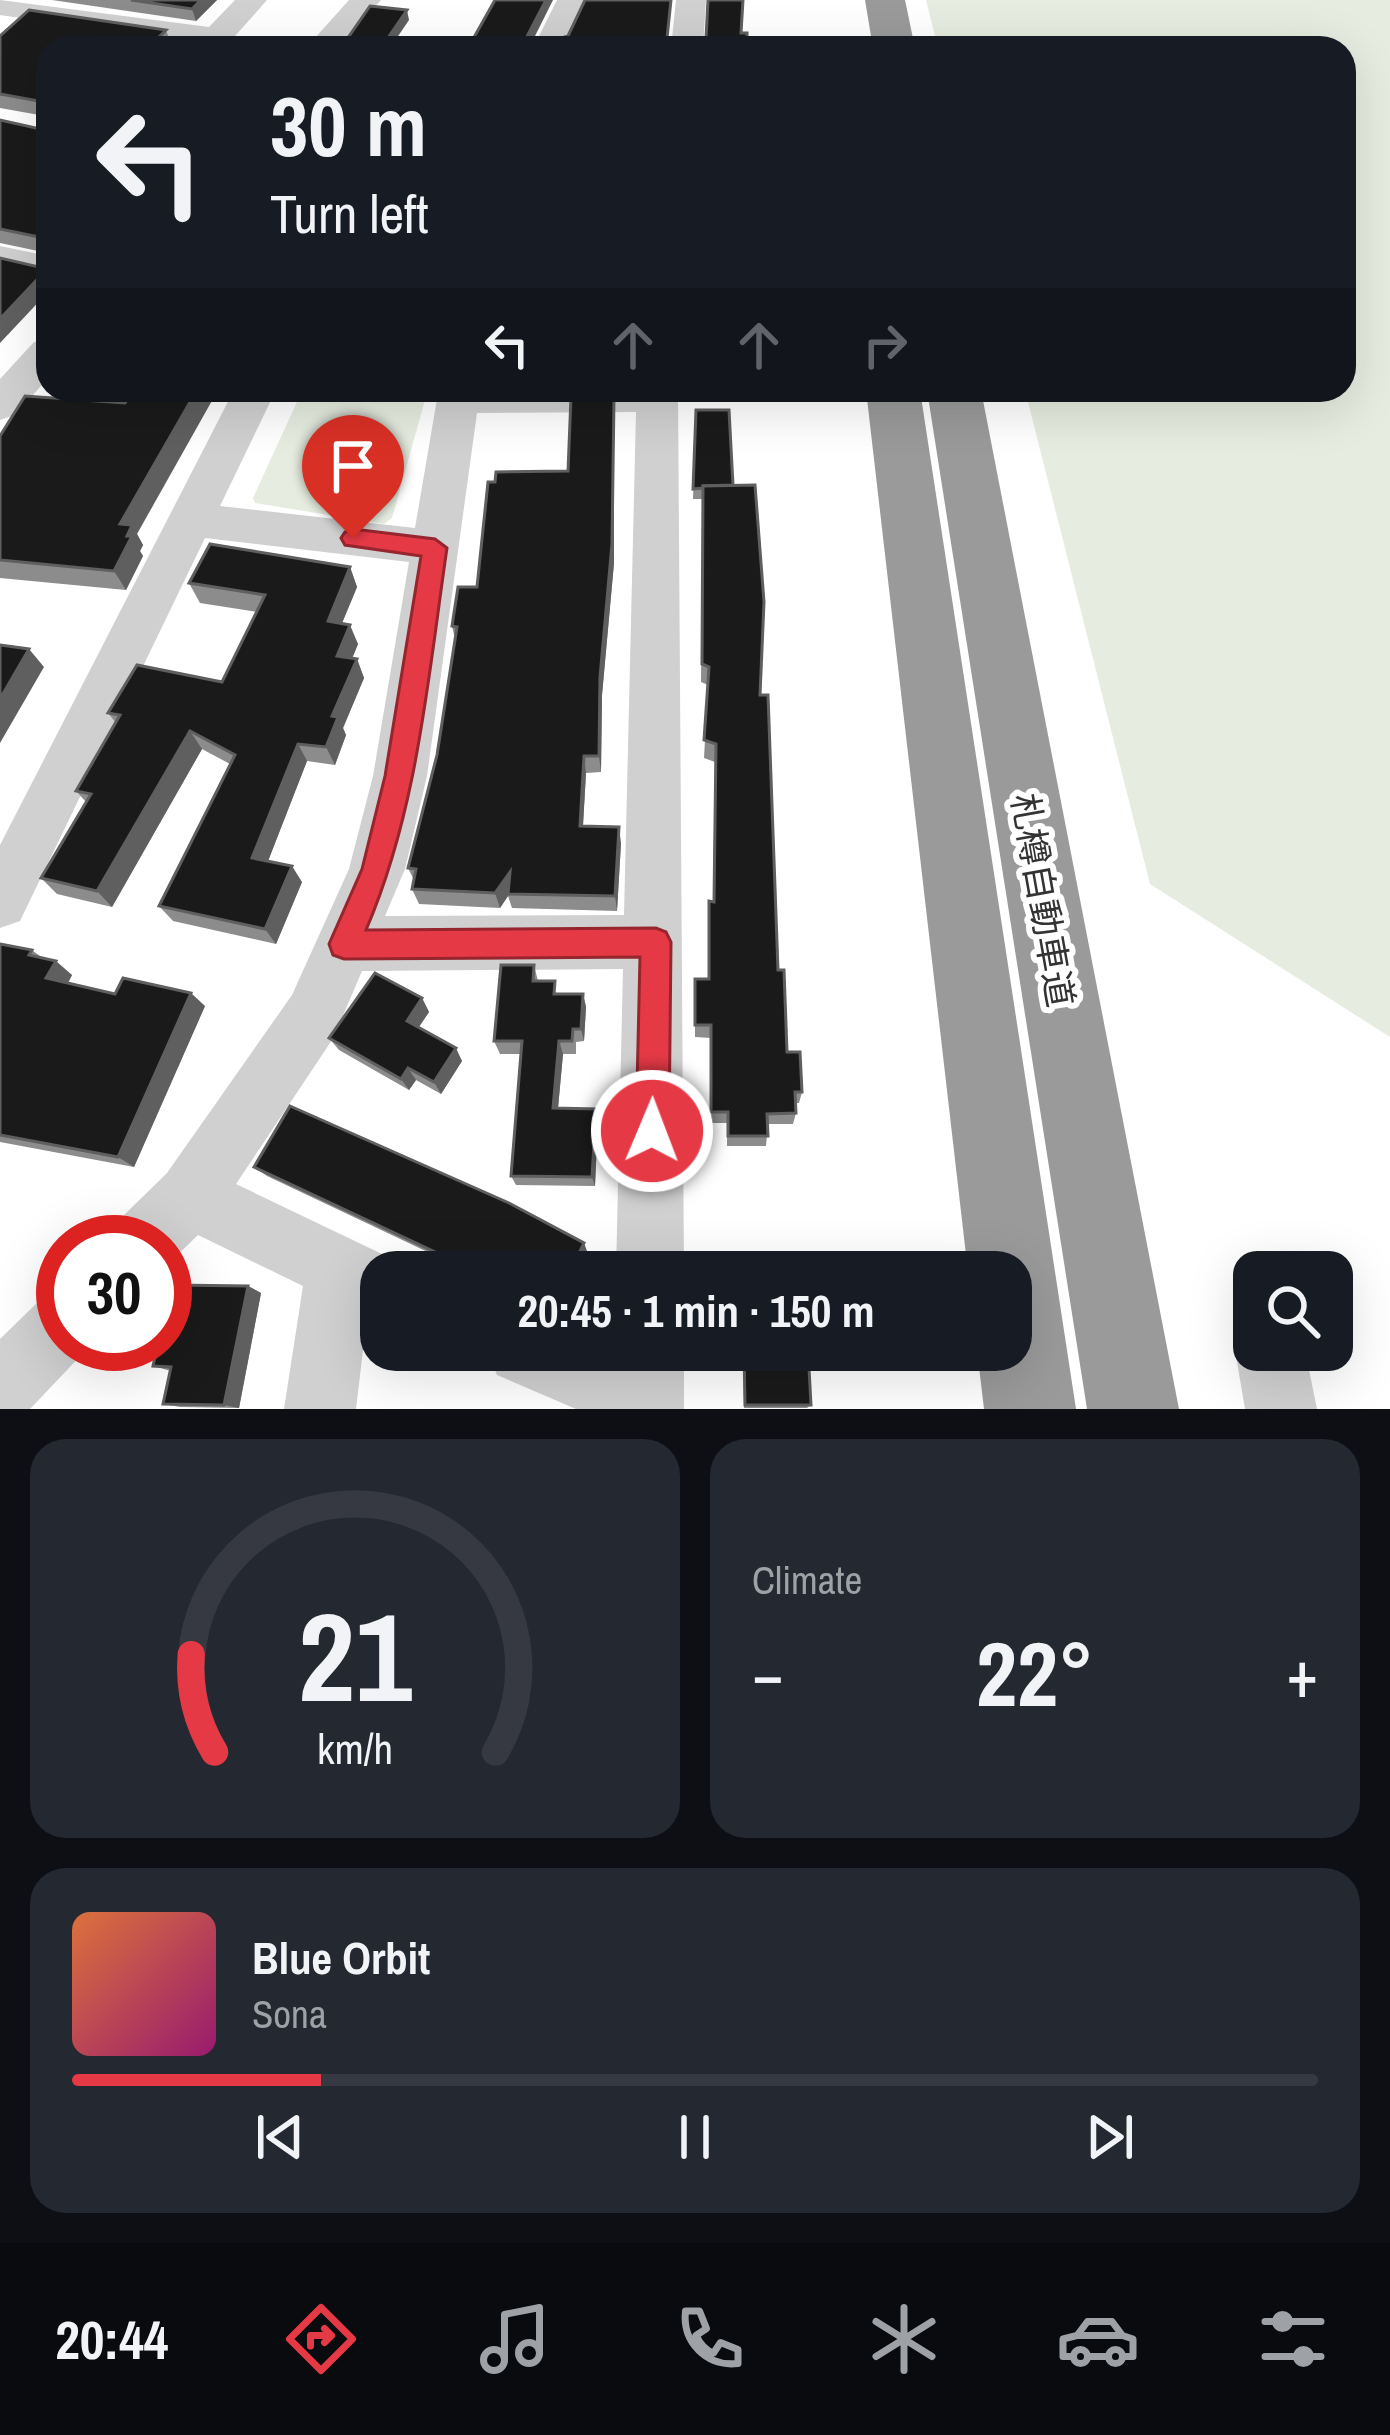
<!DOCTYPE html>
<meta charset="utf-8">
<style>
:root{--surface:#171b24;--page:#242831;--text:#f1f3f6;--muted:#9ea1a6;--line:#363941;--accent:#e63946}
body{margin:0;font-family:"Archivo Narrow","Noto Sans JP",sans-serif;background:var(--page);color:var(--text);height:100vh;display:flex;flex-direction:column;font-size:45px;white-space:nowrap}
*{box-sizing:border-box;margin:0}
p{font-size:39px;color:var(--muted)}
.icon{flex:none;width:66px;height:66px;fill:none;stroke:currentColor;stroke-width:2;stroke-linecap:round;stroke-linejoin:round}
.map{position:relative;height:1409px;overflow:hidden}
.details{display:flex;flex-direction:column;gap:30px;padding:30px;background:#0d0f14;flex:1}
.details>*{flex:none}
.guide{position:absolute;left:36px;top:36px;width:1320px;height:366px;border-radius:36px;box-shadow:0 12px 48px #0002;background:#171b24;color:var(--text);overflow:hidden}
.buttons{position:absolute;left:1233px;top:1251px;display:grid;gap:24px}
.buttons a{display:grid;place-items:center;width:120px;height:120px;border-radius:24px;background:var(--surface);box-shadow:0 12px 48px #0002;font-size:60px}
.speed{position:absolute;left:36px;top:1215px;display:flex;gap:24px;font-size:60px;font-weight:700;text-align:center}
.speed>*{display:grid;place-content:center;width:156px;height:156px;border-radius:50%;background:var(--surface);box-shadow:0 12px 48px #0002;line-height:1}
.speed .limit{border:18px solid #d22;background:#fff;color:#111}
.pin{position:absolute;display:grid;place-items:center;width:102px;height:102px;color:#fff;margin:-123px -51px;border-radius:50% 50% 50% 0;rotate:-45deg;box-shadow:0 0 12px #0007}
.pin .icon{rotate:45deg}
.me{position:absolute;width:132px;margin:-66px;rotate:1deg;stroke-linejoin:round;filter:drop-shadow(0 0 9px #0008)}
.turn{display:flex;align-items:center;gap:42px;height:252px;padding:0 36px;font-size:54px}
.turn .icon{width:156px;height:156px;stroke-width:2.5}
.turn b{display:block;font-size:84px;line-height:102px}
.lanes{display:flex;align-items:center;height:114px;padding:0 36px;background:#0003;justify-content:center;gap:60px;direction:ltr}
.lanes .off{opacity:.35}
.big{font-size:90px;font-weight:800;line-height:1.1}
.details .widget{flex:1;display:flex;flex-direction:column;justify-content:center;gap:18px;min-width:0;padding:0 42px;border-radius:36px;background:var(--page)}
.details .dial{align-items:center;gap:0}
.dial svg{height:312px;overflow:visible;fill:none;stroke:var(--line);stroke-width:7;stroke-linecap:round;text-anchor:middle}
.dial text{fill:var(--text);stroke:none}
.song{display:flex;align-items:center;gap:36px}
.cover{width:144px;height:144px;border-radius:18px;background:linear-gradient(135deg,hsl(20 70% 55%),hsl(320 70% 35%))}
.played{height:12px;border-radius:6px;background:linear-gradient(90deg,var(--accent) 20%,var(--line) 20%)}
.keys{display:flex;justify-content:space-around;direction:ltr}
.heat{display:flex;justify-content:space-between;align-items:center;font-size:66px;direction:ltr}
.details .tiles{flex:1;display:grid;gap:30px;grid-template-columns:1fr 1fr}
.widget:last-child{grid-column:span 2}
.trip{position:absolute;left:360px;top:1251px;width:672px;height:120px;border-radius:36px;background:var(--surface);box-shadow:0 12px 48px #0002;font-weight:800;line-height:120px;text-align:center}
.tab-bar{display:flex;height:192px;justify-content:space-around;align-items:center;background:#090b0e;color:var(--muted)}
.tab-bar .icon{width:84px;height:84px}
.tab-bar .active{color:var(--accent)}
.tab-bar b{font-size:54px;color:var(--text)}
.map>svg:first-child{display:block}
.green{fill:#e6ecdf}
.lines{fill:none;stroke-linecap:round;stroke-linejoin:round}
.minor{fill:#d0d0d0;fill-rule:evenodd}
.highway{fill:#9a9a9a;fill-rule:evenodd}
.wall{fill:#8c8c8c}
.shaded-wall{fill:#5f5f5f}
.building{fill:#1a1a1a;stroke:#5f5f5f;stroke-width:3}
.route{fill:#e63946;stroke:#96252e;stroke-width:3}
.labels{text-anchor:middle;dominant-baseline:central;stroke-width:12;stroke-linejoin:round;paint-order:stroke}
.street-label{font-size:36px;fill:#333;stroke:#fff}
</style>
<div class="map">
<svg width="1390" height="1409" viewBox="0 0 1390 1409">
<rect width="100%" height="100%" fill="#fff"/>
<!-- green -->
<g class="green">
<polygon points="926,0 1390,0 1390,1037 1150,884 1025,390 1344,390 1344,48 938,48"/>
<polygon points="302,391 427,393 392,518 384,524 255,503 253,498"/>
</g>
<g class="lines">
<!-- minor -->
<g class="minor">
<polygon points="0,0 209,27 235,0 267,0 227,45 216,47 0,15"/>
<polygon points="349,0 381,0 339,48 306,48"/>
<polygon points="557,0 587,0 565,48 533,48"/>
<polygon points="676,0 706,0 703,48 671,48"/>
<polygon points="0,246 48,256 48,280 0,270"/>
<polygon points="48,339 48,378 15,415 0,420 0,379 34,342"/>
<path d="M234,390H276L220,506L415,528L437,399L442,390H678L684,1272H616L623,969L362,971L334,1037L236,1184L405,1265L408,1272H381V1323L367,1317L356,1409H284L303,1286L198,1235L165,1267V1242H112L121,1218L167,1173L292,995L349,869L373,776L409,562L205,538L20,921L0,928V845ZM636,412L624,915L385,916L405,869L427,776L477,413Z"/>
<polygon points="63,1290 63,1344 90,1344 87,1349 30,1409 0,1409 0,1339 39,1301"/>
<polygon points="1254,1322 1254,1350 1305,1350 1317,1409 1245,1409 1235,1350 1245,1325"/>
<polygon points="487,1350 614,1354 614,1350 684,1350 684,1409 576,1409 497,1375"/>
</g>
<!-- highway -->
<g class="highway">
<polygon points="865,0 905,0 915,48 873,48"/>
<polygon points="866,390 920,390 1076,1409 984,1409 977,1350 1011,1350 1011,1272 968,1272"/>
<polygon points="927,390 981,390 1179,1409 1087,1409"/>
</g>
</g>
<!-- wall -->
<g class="wall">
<polygon points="52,0 217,0 196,21"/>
<polygon points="166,30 169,38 48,48 48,268 43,268 43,252 0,243 0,120 40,129 45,125 45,116 0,108 0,36"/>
<polygon points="614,397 614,563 602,695 601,772 586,773 583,826 621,843 617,911 512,908 508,896 500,908 419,904 412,889 414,880 408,868 437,755 455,639 452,626 477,587 568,471"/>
<polygon points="696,410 733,485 760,695 778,970 787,1052 802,1092 799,1103 796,1103 796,1113 793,1124 768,1124 766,1146 727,1146 727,1123 711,1123 711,1038 695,1037 695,979 709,979 713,902 715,762 704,758 708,685 701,682 703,499 693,499"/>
<polygon points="0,436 137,534 143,545 140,551 143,556 126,590 0,578"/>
<polygon points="350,567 357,587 342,623 358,644 352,659 357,659 364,678 343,728 346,735 335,765 307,761 268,861 302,882 276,944 173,921 159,906 230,764 202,749 112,907 57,894 41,878 86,802 76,791 116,723 108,713 222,682 257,612 200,603 189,583"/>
<polygon points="0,944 32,950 41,957 72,975 68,983 115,994 205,1006 134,1167 0,1142"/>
<polygon points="534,965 538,981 558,994 583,994 586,1007 584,1041 576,1042 576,1054 563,1054 558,1108 598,1120 595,1186 516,1185 511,1176 521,1054 500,1054 494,1041"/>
<polygon points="422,998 429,1012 419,1027 462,1061 441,1094 416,1080 409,1090 339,1050 329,1038"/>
<polygon points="254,1167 587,1251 577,1272 470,1272 267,1176"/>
<polygon points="248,1286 261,1293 239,1408 180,1407 163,1404 171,1371 153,1366"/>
<polygon points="743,1350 808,1350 811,1405 807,1408 744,1408"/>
</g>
<!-- shaded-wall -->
<g class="shaded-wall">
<polygon points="201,0 217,0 196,21 192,9"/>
<polygon points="546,0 553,0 529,48 521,48"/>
<polygon points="407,10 409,20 390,48 381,48"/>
<polygon points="48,268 48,292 0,343 0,319"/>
<polygon points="197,390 218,390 137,534 143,545 140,551 143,556 126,590 114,571 120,524"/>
<polygon points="614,397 614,563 602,695 601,772 599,756 600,677"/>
<polygon points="350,567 357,587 335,640 328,621"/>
<polygon points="350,625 358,644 345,675 337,656"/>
<polygon points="29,649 44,667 0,743 0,699"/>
<polygon points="357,659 364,678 343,728 346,735 335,765 326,747 332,716"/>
<polygon points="190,731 202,749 112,907 97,891"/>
<polygon points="298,744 307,761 263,874 252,858"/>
<polygon points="584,756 586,773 582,842 580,826"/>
<polygon points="619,827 621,843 617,911 615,896"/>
<polygon points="292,866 302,882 276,944 265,929"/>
<polygon points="510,872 514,887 500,908 495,893"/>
<polygon points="56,961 72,975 63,992 46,978"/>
<polygon points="191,993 205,1006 134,1167 118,1157"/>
<polygon points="583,994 586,1007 584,1041 581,1029"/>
<polygon points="422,998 429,1012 414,1034 407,1021"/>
<polygon points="559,1041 563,1054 557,1119 553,1108"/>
<polygon points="456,1048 462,1061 441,1094 434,1082"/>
<polygon points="408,1068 416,1080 409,1090 401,1079"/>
<polygon points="596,1109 598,1120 595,1186 592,1177"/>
<polygon points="584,1243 587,1251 577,1272 570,1272"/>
<polygon points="248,1286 261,1293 239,1408 224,1405"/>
</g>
<!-- building -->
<g class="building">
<polygon points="131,0 201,0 192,9"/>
<polygon points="495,0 546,0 521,48 468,48"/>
<polygon points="585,0 671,0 667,38 706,38 708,0 743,0 741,33 747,33 747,48 557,48 558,39 568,36"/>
<polygon points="370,6 407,10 381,48 343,45"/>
<polygon points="29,10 166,30 159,37 200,43 196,48 48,48 48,197 42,204 48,206 48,268 0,319 0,258 43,268 44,238 0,229 0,120 40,129 45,125 44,102 0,94 0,36"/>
<polygon points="134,390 197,390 120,524 132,525 127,536 132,536 114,571 0,560 0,436 25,396 125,403"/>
<polygon points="571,397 614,397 612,544 600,677 599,756 584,756 580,826 619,827 615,896 508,894 510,872 495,893 412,889 416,869 408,868 437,755 457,627 452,626 458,587 477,587 488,482 495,482 496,472 568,471"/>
<polygon points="696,410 729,410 733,485 703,486 703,488 693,489"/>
<polygon points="755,485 764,602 760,695 768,695 778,970 784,970 787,1052 800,1052 802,1092 795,1092 796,1113 767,1114 768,1136 728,1136 728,1112 711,1112 711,1025 695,1025 695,979 709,979 709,901 714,902 716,744 704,740 709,667 702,664 703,486"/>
<polygon points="210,544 350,567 328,621 350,625 337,656 357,659 332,716 338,717 326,747 298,744 252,858 292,866 265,929 159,906 235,755 190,731 97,891 41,878 91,794 76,791 120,715 108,713 137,665 222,682 265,595 189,583"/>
<polygon points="0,645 29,649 0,699"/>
<polygon points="0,944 32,950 29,955 56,961 46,978 115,994 123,978 191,993 118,1157 0,1135"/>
<polygon points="501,965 534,965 533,981 555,981 554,994 583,994 581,1029 573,1029 572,1041 559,1041 553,1108 596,1109 592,1177 511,1176 522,1041 494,1041"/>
<polygon points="375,973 422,998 407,1021 456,1048 434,1082 408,1068 401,1079 329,1038"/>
<polygon points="290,1106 509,1203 584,1243 570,1272 478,1272 254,1167"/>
<polygon points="172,1285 248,1286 224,1405 163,1404 171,1367 153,1366 158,1344 165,1344 165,1314"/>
<polygon points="744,1350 808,1350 811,1405 745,1405"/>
</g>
<!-- route -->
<path class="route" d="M353,529L435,539L447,548C428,677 418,809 366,930L656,928L666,932L671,942L669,1131L665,1143L652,1148L640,1143L636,1131L640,957L344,959L333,955L329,944L362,869L385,776L421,556L345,545L341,538L345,532Z"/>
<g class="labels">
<!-- street labels -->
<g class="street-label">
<text transform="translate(1043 900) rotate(80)">札樽自動車道</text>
</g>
</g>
</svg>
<div class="buttons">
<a><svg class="icon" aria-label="search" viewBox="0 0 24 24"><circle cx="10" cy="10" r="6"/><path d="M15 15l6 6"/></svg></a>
</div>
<div class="speed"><div class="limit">30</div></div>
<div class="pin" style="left:353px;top:538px;background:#d93025"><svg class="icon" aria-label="arrive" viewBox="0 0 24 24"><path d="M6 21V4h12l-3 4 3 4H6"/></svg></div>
<svg class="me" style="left:652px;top:1131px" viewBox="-20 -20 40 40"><circle r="17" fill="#e63946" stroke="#fff" stroke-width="3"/><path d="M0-11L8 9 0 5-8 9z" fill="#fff"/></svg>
<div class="trip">20:45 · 1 min · 150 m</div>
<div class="guide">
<div class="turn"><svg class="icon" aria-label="left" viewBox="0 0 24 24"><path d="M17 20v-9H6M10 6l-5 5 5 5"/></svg><div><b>30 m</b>Turn left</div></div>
<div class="lanes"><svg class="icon" aria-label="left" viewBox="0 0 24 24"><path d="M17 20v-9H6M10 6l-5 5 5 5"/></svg><svg class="icon off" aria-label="ahead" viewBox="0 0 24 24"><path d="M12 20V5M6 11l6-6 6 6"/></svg><svg class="icon off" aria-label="ahead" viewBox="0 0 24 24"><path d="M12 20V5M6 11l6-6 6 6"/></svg><svg class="icon off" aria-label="right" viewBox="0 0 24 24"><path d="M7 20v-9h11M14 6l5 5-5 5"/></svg></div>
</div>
</div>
<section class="details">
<div class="tiles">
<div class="widget dial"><svg viewBox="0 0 100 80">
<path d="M14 69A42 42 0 1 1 86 69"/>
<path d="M14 69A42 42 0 0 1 8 44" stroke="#e63946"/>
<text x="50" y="56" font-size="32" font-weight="700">21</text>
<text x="50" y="72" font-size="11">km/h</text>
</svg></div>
<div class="widget"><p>Climate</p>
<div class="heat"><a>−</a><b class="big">22°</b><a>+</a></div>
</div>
<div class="widget">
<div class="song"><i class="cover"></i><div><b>Blue Orbit</b><p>Sona</p></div></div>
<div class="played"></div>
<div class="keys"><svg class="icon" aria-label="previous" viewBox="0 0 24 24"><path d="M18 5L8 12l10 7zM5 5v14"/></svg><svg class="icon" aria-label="pause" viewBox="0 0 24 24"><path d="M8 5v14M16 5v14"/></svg><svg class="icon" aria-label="next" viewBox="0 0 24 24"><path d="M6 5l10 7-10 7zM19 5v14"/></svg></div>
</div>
</div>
</section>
<nav class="tab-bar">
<b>20:44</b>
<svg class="icon active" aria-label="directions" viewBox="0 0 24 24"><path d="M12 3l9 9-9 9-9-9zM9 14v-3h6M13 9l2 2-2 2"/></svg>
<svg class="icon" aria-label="music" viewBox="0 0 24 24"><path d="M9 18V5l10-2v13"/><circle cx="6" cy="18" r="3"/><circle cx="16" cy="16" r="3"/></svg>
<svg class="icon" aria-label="phone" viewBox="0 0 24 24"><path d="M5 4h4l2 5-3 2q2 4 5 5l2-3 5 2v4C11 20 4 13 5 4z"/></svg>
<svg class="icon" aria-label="climate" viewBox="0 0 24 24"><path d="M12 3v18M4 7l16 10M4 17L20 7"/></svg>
<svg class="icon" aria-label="car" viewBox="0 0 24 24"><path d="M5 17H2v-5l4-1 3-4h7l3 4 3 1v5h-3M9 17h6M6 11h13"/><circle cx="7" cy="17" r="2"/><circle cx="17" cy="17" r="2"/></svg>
<svg class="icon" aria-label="filters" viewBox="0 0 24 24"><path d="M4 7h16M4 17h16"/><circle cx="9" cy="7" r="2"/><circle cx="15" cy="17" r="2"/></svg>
</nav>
